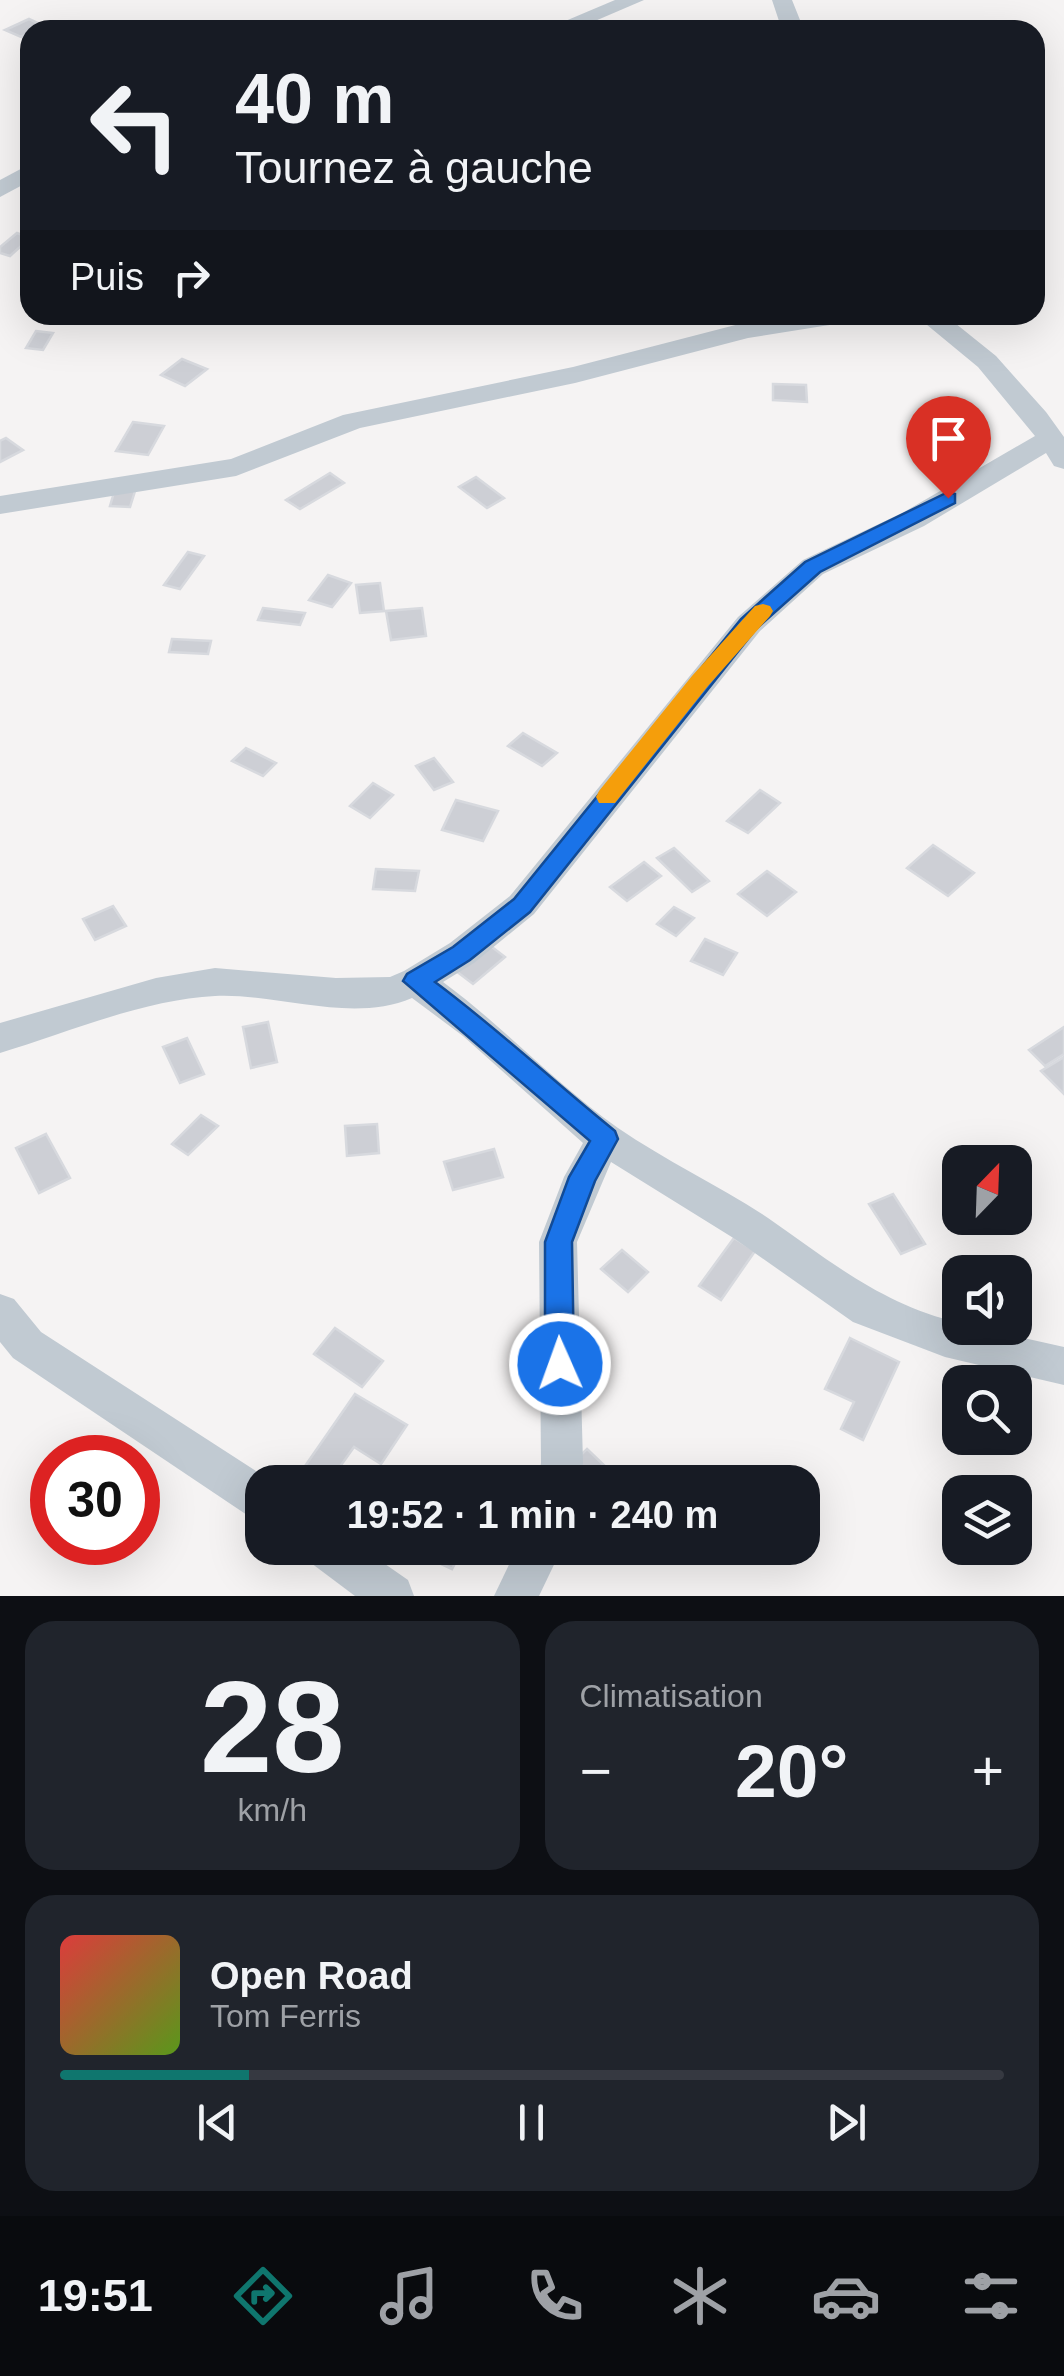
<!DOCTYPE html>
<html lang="fr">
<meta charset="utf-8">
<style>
:root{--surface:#171b24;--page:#20242c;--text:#f1f3f6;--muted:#9ea1a6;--line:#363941;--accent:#0f766e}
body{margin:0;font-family:Helvetica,sans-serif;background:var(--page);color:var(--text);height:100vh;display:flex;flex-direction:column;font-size:38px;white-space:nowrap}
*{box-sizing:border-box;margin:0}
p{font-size:32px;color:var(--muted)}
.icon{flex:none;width:55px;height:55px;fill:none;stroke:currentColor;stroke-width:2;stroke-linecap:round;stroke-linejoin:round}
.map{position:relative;height:1596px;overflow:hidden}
.side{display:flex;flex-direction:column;gap:25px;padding:25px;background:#0d0f14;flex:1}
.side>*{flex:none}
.hud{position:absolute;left:20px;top:20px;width:1025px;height:305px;border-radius:30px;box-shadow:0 10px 40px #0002;background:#171b24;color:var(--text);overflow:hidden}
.needle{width:65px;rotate:23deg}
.buttons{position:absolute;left:942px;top:1145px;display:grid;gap:20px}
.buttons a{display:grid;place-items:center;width:90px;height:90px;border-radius:20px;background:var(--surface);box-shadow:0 10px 40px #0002;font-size:50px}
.speed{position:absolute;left:30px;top:1435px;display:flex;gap:20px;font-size:50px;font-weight:700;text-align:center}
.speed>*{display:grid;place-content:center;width:130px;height:130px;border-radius:50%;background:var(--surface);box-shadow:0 10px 40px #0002;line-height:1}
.speed .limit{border:15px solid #d22;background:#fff;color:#111}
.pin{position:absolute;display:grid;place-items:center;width:85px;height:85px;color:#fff;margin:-102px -42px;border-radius:50% 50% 50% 0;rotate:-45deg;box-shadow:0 0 10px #0007}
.pin .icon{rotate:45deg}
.me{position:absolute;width:110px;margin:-55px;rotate:358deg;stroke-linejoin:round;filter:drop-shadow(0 0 8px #0008)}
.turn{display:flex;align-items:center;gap:35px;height:210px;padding:0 50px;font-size:45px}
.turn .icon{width:130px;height:130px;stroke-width:2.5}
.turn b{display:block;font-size:70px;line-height:85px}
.then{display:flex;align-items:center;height:95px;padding:0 50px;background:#0003;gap:20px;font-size:38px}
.big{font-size:75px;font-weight:600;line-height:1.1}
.side .widget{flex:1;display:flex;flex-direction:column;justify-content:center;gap:15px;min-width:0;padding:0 35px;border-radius:30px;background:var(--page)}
.side .dial{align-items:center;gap:0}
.dial b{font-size:130px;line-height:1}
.song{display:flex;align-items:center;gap:30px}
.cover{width:120px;height:120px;border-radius:15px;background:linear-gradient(135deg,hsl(0 70% 55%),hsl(90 70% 35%))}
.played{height:10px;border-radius:5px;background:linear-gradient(90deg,var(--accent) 20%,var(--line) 20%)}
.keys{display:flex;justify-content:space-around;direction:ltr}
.heat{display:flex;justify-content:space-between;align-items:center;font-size:55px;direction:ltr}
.side .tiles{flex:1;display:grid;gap:25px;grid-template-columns:1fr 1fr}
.widget:last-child{grid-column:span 2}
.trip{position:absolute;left:245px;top:1465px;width:575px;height:100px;border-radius:30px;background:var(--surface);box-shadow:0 10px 40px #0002;font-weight:600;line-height:100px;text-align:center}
.menu{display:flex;height:160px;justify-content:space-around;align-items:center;background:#090b0e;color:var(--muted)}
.menu .icon{width:70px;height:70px}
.menu .selected{color:var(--accent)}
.menu b{font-size:45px;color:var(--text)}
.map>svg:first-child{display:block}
.building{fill:#cdcfd5;stroke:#d7d9de;stroke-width:2.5}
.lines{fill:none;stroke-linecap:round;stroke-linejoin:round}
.minor{fill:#c1cad2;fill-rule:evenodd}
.route{fill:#1a73e8;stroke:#114b97;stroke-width:2.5}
.slow{fill:#f59e0b}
</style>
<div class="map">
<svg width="1064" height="1596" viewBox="0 0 1064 1596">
<rect width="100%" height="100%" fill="#f5f3f3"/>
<!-- building -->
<g class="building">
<polygon points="29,19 44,26 21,37 5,30"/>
<polygon points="17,233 30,238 10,256 0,253 0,247"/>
<polygon points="36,331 53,333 43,350 26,348"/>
<polygon points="182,359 207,369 185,386 161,375"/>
<polygon points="773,384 806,385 807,402 773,400"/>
<polygon points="133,422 164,426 148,455 116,451"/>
<polygon points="6,438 23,450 0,462 0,441"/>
<polygon points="330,473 344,483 300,509 286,500"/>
<polygon points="476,477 504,498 487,508 459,487"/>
<polygon points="115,489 135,491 130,507 110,506"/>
<polygon points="188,552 204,556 180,589 164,585"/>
<polygon points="328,575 351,583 332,607 309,600"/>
<polygon points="380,583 384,611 360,613 356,585"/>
<polygon points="263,608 305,613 300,625 258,620"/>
<polygon points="422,608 426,636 391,640 386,611"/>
<polygon points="172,639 211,641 208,654 169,652"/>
<polygon points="523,733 557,753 542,766 508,746"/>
<polygon points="246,748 276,763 263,776 232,761"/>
<polygon points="434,758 453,782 434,790 416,766"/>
<polygon points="373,783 393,795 370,818 350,806"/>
<polygon points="760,790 780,803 748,833 727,821"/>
<polygon points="456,800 498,811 483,841 442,830"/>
<polygon points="933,845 974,873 948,896 907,868"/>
<polygon points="674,848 709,881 692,892 657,858"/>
<polygon points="644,862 661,876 627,901 610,887"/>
<polygon points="376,869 419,871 415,891 373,889"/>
<polygon points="767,871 796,892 767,916 738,894"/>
<polygon points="113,906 126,926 95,940 83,919"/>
<polygon points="674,907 694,918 676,936 657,924"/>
<polygon points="705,939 737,953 723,975 691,961"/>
<polygon points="488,944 505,957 473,984 456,971"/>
<polygon points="268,1022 277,1062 251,1068 243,1027"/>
<polygon points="1064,1027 1064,1054 1045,1066 1029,1050"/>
<polygon points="187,1038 204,1074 180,1083 163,1047"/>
<polygon points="1064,1057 1064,1094 1041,1071"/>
<polygon points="201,1115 218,1126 188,1155 172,1144"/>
<polygon points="377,1124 379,1153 347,1156 345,1126"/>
<polygon points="46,1134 70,1178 39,1193 16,1148"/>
<polygon points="494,1149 503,1177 453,1190 444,1162"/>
<polygon points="893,1194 925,1244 901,1254 869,1204"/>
<polygon points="734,1238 755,1251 721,1300 699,1286"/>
<polygon points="622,1250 648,1272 628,1292 601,1269"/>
<polygon points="335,1328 383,1361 362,1387 314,1354"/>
<polygon points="850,1338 899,1362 863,1440 841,1429 854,1402 825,1389"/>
<polygon points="355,1394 407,1425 381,1464 354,1447 329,1482 294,1482"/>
<polygon points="587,1449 611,1472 601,1482 553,1482"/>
<polygon points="407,1548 463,1548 452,1569"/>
</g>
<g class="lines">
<!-- minor -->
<g class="minor">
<polygon points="615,0 644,0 574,30 544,30"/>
<polygon points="772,0 792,0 804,30 782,30"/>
<polygon points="30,164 30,181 0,197 0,180"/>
<polygon points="793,315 855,315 842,323 748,338 575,383 360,428 236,476 0,514 0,496 231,459 343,415 573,367 747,322"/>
<path d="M915,315H945L996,356L1046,412L1064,437V469L1054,466L1046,453L924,526L823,574L760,631L534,914L474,963L443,982C504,1027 556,1084 618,1128C666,1161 720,1186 768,1218C831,1262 883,1305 960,1323V1328H980L1064,1347V1385L945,1357L853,1322L735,1239L611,1162L577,1242L583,1463L579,1482H537L541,1463L539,1242L564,1177L583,1143L463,1036L412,998C351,1024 278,993 215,996C146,999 66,1033 0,1053V1023L156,978L215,968L336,978L390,977L404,971L450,943L510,896L738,617L803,560L904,512L1035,436L978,367Z"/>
<polygon points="0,1294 14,1299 41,1332 273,1482 262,1482 262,1521 247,1515 13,1358 0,1342"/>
<polygon points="304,1548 362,1548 408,1580 414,1596 355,1596 311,1563"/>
<polygon points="517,1548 562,1548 539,1596 494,1596"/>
</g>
</g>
<!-- route -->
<path class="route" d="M948,492L955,494V503L820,572L756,629L530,912L470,960L435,982C497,1028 554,1082 615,1131L618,1139L595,1181L572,1242L574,1364L570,1373L560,1377L550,1373L545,1364V1242L569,1177L590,1141L403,981L407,974L453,947L514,899L741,619L805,562Z"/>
<!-- slow -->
<polygon class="slow" points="763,604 770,606 773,611 770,616 708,686 615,803 599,803 596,797 599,791 692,676 755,606"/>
</svg>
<div class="buttons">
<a><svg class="needle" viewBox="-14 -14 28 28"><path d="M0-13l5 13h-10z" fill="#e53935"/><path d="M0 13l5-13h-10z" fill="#9ea1a6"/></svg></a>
<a><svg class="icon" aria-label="sound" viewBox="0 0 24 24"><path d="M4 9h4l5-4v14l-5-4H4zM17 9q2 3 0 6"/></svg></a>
<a><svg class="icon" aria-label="search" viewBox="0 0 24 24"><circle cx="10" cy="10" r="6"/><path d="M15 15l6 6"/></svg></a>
<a><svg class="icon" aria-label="layers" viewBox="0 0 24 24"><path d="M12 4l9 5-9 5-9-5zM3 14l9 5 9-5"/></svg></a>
</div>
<div class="speed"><div class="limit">30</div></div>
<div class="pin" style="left:948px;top:498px;background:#d93025"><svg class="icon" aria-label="arrive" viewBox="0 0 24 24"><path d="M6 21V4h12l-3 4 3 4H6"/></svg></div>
<svg class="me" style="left:560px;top:1364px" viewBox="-20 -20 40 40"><circle r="17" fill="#1a73e8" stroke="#fff" stroke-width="3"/><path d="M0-11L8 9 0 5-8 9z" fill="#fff"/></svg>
<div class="trip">19:52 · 1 min · 240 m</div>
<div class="hud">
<div class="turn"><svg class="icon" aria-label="left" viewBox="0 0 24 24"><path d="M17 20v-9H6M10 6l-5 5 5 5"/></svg><div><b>40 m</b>Tournez à gauche</div></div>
<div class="then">Puis<svg class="icon" aria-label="right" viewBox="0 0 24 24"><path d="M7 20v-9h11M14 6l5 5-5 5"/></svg></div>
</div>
</div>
<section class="side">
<div class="tiles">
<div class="widget dial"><b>28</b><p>km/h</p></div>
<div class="widget"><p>Climatisation</p>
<div class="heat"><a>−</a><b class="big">20°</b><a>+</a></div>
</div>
<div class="widget">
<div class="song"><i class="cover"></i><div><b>Open Road</b><p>Tom Ferris</p></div></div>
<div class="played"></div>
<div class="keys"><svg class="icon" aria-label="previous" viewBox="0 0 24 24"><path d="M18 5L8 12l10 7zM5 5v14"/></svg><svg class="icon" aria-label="pause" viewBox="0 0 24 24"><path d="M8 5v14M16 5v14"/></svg><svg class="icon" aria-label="next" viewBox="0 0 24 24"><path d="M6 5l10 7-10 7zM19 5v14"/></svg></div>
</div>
</div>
</section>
<nav class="menu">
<b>19:51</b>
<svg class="icon selected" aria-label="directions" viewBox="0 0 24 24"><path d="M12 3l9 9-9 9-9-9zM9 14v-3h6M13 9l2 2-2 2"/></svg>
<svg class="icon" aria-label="music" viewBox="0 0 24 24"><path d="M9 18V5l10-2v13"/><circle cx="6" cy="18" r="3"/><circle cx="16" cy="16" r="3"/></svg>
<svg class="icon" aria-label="phone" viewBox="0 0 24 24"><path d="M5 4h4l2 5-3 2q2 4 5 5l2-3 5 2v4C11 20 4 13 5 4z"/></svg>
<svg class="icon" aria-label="climate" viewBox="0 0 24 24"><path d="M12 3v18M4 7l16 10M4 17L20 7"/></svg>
<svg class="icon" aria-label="car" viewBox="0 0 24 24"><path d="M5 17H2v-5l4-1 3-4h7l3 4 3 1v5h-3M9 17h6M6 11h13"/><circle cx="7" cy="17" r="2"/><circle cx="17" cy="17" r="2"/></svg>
<svg class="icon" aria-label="filters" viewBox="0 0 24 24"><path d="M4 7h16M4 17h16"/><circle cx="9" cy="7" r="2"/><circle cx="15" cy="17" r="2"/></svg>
</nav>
